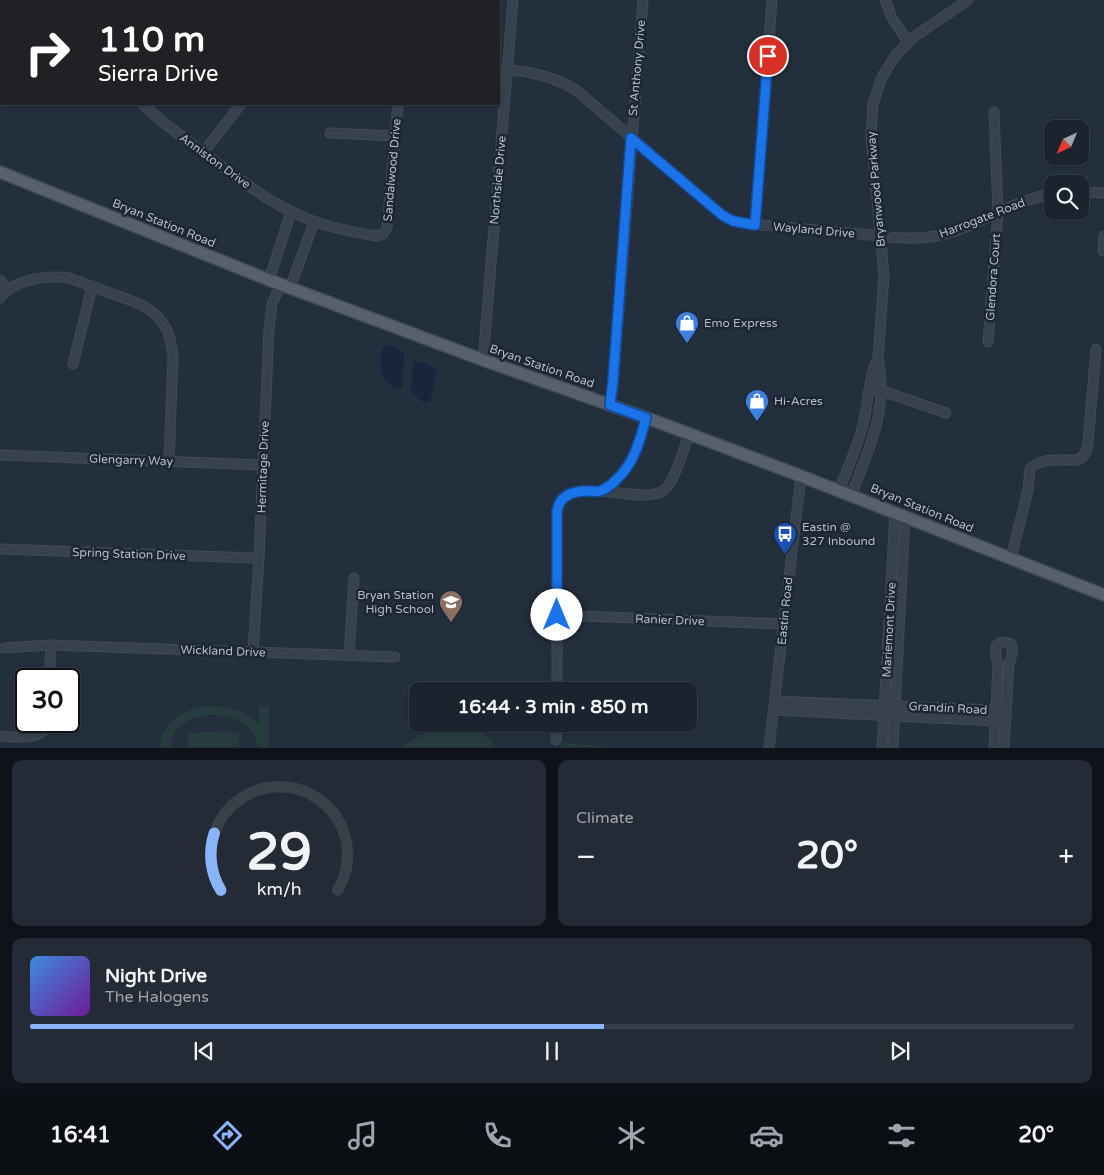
<!DOCTYPE html>
<meta charset="utf-8">
<style>
:root{--surface:#1b232e;--page:#242b36;--text:#f1f3f6;--muted:#a0a4aa;--line:#39404a;--accent:#8ab4f8}
body{margin:0;font-family:"Varela Round",sans-serif;background:var(--page);color:var(--text);height:100vh;display:flex;flex-direction:column;font-size:19px;white-space:nowrap}
*{box-sizing:border-box;margin:0}
p{font-size:16px;color:var(--muted)}
.icon{flex:none;width:28px;height:28px;fill:none;stroke:currentColor;stroke-width:2;stroke-linecap:round;stroke-linejoin:round}
.map{position:relative;height:748px;overflow:hidden}
.side{display:flex;flex-direction:column;gap:12px;padding:12px;background:#0f1319;flex:1}
.side>*{flex:none}
.top-card{position:absolute;left:0px;top:0px;width:500px;height:105px;box-shadow:0 1px 4px #0004,0 0 0 1px var(--line);background:#202124;color:#fff;overflow:hidden}
.needle{width:32px;rotate:224deg}
.controls{position:absolute;left:1044px;top:120px;display:grid;gap:10px}
.controls a{display:grid;place-items:center;width:45px;height:45px;border-radius:10px;background:var(--surface);box-shadow:0 1px 4px #0004,0 0 0 1px var(--line);font-size:25px}
.speed{position:absolute;left:15px;top:668px;display:flex;gap:10px;font-size:25px;font-weight:700;text-align:center}
.speed>*{display:grid;place-content:center;width:65px;height:65px;border-radius:50%;background:var(--surface);box-shadow:0 1px 4px #0004,0 0 0 1px var(--line);line-height:1}
.speed .limit{border:2px solid #111;border-radius:8px;background:#fff;color:#111}
.pin{position:absolute;display:grid;place-items:center;width:42px;height:42px;color:#fff;margin:-21px;border:2px solid #fff;border-radius:50%;box-shadow:0 1px 5px #0007}
.me{position:absolute;width:55px;margin:-28px;rotate:0deg;stroke-linejoin:round;filter:drop-shadow(0 0 4px #0008)}
.turn{display:flex;align-items:center;gap:18px;height:105px;padding:0 15px;font-size:22px}
.turn .icon{width:65px;height:65px;stroke-width:2.5}
.turn b{display:block;font-size:35px;line-height:42px}
.big{font-size:38px;font-weight:700;line-height:1.1}
.side .tile{flex:1;display:flex;flex-direction:column;justify-content:center;gap:8px;min-width:0;padding:0 18px;border-radius:10px;background:var(--page)}
.side .dial{align-items:center;gap:0}
.dial svg{height:130px;overflow:visible;fill:none;stroke:var(--line);stroke-width:7;stroke-linecap:round;text-anchor:middle}
.dial text{fill:var(--text);stroke:none}
.song{display:flex;align-items:center;gap:15px}
.cover{width:60px;height:60px;border-radius:8px;background:linear-gradient(135deg,hsl(210 70% 55%),hsl(280 70% 35%))}
.played{height:5px;border-radius:2px;background:linear-gradient(90deg,var(--accent) 55%,var(--line) 55%)}
.keys{display:flex;justify-content:space-around;direction:ltr}
.heat{display:flex;justify-content:space-between;align-items:center;font-size:28px;direction:ltr}
.side .tiles{flex:1;display:grid;gap:12px;grid-template-columns:1fr 1fr}
.tile:last-child{grid-column:span 2}
.trip{position:absolute;left:409px;top:682px;width:288px;height:50px;border-radius:10px;background:var(--surface);box-shadow:0 1px 4px #0004,0 0 0 1px var(--line);font-weight:700;line-height:50px;text-align:center}
.tabs{display:flex;height:80px;justify-content:space-around;align-items:center;background:#0b0e12;color:var(--muted)}
.tabs .icon{width:35px;height:35px}
.tabs .current{color:var(--accent)}
.tabs b{font-size:22px;color:var(--text)}
.map>svg:first-child{display:block}
.green{fill:#263c3f}
.water{fill:#17263c}
.lines{fill:none;stroke-linecap:round;stroke-linejoin:round}
.minor-casing{stroke:#414a57;stroke-width:11}
.major-casing{stroke:#414a57;stroke-width:14}
.minor{stroke:#38414e;stroke-width:9}
.major{stroke:#56606e;stroke-width:11}
.route-casing{stroke:#114b97;stroke-width:12}
.route{stroke:#1a73e8;stroke-width:9}
.labels{text-anchor:middle;dominant-baseline:central;stroke-width:5;stroke-linejoin:round;paint-order:stroke}
.street-label{font-size:12px;fill:#b4bcc9;stroke:#1d2633}
.poi-label{font-size:12px;fill:#b4bcc9;stroke:#1d2633;text-anchor:start}
</style>
<div class="map">
<svg width="1104" height="748" viewBox="0 0 1104 748">
<rect width="100%" height="100%" fill="#242f3e"/>
<!-- green -->
<g class="green">
<path d="M207,706C226,705 245,710 259,724V707H269V747H258C253,704 174,704 170,747H160C162,722 183,709 207,706Z"/>
<polygon points="440,724 476,724 494,745 494,747 402,747"/>
<polygon points="188,732 239,733 239,747 187,747"/>
<polygon points="562,743 611,747 560,747"/>
</g>
<!-- water -->
<g class="water">
<path d="M384,345H389L404,352L403,379L402,382V387L400,389L394,388L383,379C381,368 379,354 384,345Z"/>
<polygon points="414,361 422,362 437,370 430,402 425,403 423,402 413,394 411,390 413,362"/>
</g>
<g class="lines">
<!-- minor casing -->
<g class="minor-casing">
<g id="minor">
<polyline points="885,0 892,18 908,42"/>
<polyline points="80,1 83,0"/>
<polyline points="312,1 312,0"/>
<polyline points="407,1 407,0"/>
<path d="M499,69C527,71 551,75 576,90L722,215L733,221L741,223C780,227 820,230 859,234C883,236 910,241 935,236C976,229 1011,200 1052,194"/>
<path d="M143,104C164,125 188,141 212,159C256,192 294,221 350,231C359,233 368,235 377,236L383,234L387,228L398,104"/>
<polyline points="330,133 395,136"/>
<polyline points="203,153 241,104"/>
<polyline points="1080,192 1104,193"/>
<polyline points="755,225 772,0"/>
<polyline points="1103,251 1104,236"/>
<polyline points="0,280 8,290"/>
<polyline points="269,280 291,212"/>
<polyline points="290,288 314,222"/>
<path d="M0,298C3,295 5,292 8,290C25,278 50,275 70,278C82,283 94,287 107,292C130,300 156,306 167,330C171,339 172,348 173,357L169,462"/>
<polyline points="988,342 998,212 994,112"/>
<polyline points="483,360 513,0"/>
<polyline points="73,364 92,287"/>
<polyline points="877,389 946,413"/>
<polyline points="610,405 613,387 643,0"/>
<polyline points="0,455 263,465"/>
<path d="M839,490C848,467 859,444 864,420C869,399 868,377 878,359"/>
<path d="M601,491C631,473 637,450 647,418"/>
<path d="M851,495C869,450 889,408 878,359L884,275L871,136L873,104L882,77L895,56L914,37L968,0"/>
<polyline points="0,549 259,558"/>
<path d="M1011,558L1028,490L1030,469C1040,458 1056,460 1069,460C1073,460 1078,461 1081,458C1086,455 1087,448 1088,443L1096,349"/>
<polyline points="557,615 784,624"/>
<polyline points="4,648 51,645 395,657"/>
<polyline points="253,652 259,558 269,329 272,304 281,284"/>
<polyline points="349,655 354,578"/>
<polyline points="49,679 51,645"/>
<path d="M557,691V512C561,468 641,508 664,490C674,483 685,446 689,434"/>
<polyline points="775,701 995,710 1006,716"/>
<polyline points="774,710 995,721 1006,716"/>
<path d="M0,736C16,737 44,742 48,721"/>
<polyline points="556,740 557,724"/>
<polyline points="769,748 801,476"/>
<polyline points="882,748 895,512"/>
<polyline points="893,748 905,516"/>
<path d="M994,748L998,664C994,652 993,637 1011,644C1014,652 1011,656 1009,664L1004,748"/>
</g>
</g>
<!-- major casing -->
<g class="major-casing">
<polyline id="major" points="0,172 269,280 483,360 647,418 801,476 1104,595"/>
</g>
<!-- minor -->
<use href="#minor" class="minor"/>
<!-- major -->
<use href="#major" class="major"/>
</g>
<g class="lines">
<!-- route casing -->
<g class="route-casing">
<path id="route" d="M557,615V512C559,495 573,491 588,491C592,491 597,492 600,491C606,489 612,484 616,480C634,464 640,440 646,418L610,405L613,380L631,138L722,215L733,221L755,225L768,56"/>
</g>
<!-- route -->
<use href="#route" class="route"/>
</g>
<!-- icons -->
<defs>
<g id="shop-pin" transform="scale(1.25)"><path d="M0 17L-7.5 6A9.5 9.5 0 1 1 7.5 6Z" fill="#3f7fe0" stroke="#1d2633"/><path d="M-5-2.5h2.3a2.7 3.5 0 0 1 5.4 0H5L5.5 6h-11ZM-1.5-2.5h3a1.5 2.3 0 0 0-3 0Z" fill="#fff"/></g>
<g id="bus-pin" transform="scale(1.25)"><path d="M0 17L-7.5 6A9.5 9.5 0 1 1 7.5 6Z" fill="#1a4fb4" stroke="#1d2633"/><path d="M-5-6H5V4H4V6H2V4H-2V6H-4V4H-5ZM-3.5-4V0h7V-4ZM-3.5 1.2v1.5H-2V1.2ZM2 1.2v1.5H3.5V1.2Z" fill="#fff"/></g>
<g id="school-pin" transform="scale(1.25)"><path d="M0 17L-7.5 6A9.5 9.5 0 1 1 7.5 6Z" fill="#8d6e63" stroke="#1d2633"/><path d="M0-5L7-2L0 1L-7-2ZM-4 1L0 2.5L4 1V4Q0 6-4 4Z" fill="#fff"/></g>
</defs>
<g fill-rule="evenodd">
<use href="#shop-pin" x="687" y="323"/>
<use href="#shop-pin" x="757" y="401"/>
<use href="#bus-pin" x="785" y="534"/>
<use href="#school-pin" x="451" y="602"/>
</g>
<g class="labels">
<!-- street labels -->
<g class="street-label">
<text transform="translate(637 68) rotate(-85)">St Anthony Drive</text>
<text transform="translate(215 161) rotate(36)">Anniston Drive</text>
<text transform="translate(392 170) rotate(-85)">Sandalwood Drive</text>
<text transform="translate(498 180) rotate(-85)">Northside Drive</text>
<text transform="translate(876 189) rotate(-95)">Bryanwood Parkway</text>
<text transform="translate(982 218) rotate(-21)">Harrogate Road</text>
<text transform="translate(164 223) rotate(22)">Bryan Station Road</text>
<text transform="translate(814 230) rotate(5)">Wayland Drive</text>
<text transform="translate(993 277) rotate(-86)">Glendora Court</text>
<text transform="translate(542 366) rotate(19)">Bryan Station Road</text>
<text transform="translate(131 460) rotate(2)">Glengarry Way</text>
<text transform="translate(263 467) rotate(-88)">Hermitage Drive</text>
<text transform="translate(922 508) rotate(22)">Bryan Station Road</text>
<text transform="translate(129 554) rotate(2)">Spring Station Drive</text>
<text transform="translate(785 611) rotate(-84)">Eastin Road</text>
<text transform="translate(670 620) rotate(2)">Ranier Drive</text>
<text transform="translate(889 630) rotate(-87)">Mariemont Drive</text>
<text transform="translate(223 651) rotate(2)">Wickland Drive</text>
<text transform="translate(948 708) rotate(3)">Grandin Road</text>
</g>
<!-- poi labels -->
<g class="poi-label">
<text x="704" y="323">Emo Express</text>
<text x="774" y="401">Hi-Acres</text>
<text x="802" y="527">Eastin @<tspan x="802" dy="14">327 Inbound</tspan></text>
<text x="434" y="595" text-anchor="end">Bryan Station<tspan x="434" dy="14">High School</tspan></text>
</g>
</g>
</svg>
<div class="controls">
<a><svg class="needle" viewBox="-14 -14 28 28"><path d="M0-13l5 13h-10z" fill="#e53935"/><path d="M0 13l5-13h-10z" fill="#a0a4aa"/></svg></a>
<a><svg class="icon" aria-label="search" viewBox="0 0 24 24"><circle cx="10" cy="10" r="6"/><path d="M15 15l6 6"/></svg></a>
</div>
<div class="speed"><div class="limit">30</div></div>
<div class="pin" style="left:768px;top:56px;background:#d93025"><svg class="icon" aria-label="arrive" viewBox="0 0 24 24"><path d="M6 21V4h12l-3 4 3 4H6"/></svg></div>
<svg class="me" style="left:557px;top:615px" viewBox="-20 -20 40 40"><circle r="19" fill="#fff"/><path d="M0-13L10 11 0 6-10 11z" fill="#1a73e8"/></svg>
<div class="trip">16:44 · 3 min · 850 m</div>
<div class="top-card">
<div class="turn"><svg class="icon" aria-label="right" viewBox="0 0 24 24"><path d="M7 20v-9h11M14 6l5 5-5 5"/></svg><div><b>110 m</b>Sierra Drive</div></div>
</div>
</div>
<section class="side">
<div class="tiles">
<div class="tile dial"><svg viewBox="0 0 100 80">
<path d="M14 69A42 42 0 1 1 86 69"/>
<path d="M14 69A42 42 0 0 1 10 34" stroke="#8ab4f8"/>
<text x="50" y="56" font-size="32" font-weight="700">29</text>
<text x="50" y="72" font-size="11">km/h</text>
</svg></div>
<div class="tile"><p>Climate</p>
<div class="heat"><a>−</a><b class="big">20°</b><a>+</a></div>
</div>
<div class="tile">
<div class="song"><i class="cover"></i><div><b>Night Drive</b><p>The Halogens</p></div></div>
<div class="played"></div>
<div class="keys"><svg class="icon" aria-label="previous" viewBox="0 0 24 24"><path d="M18 5L8 12l10 7zM5 5v14"/></svg><svg class="icon" aria-label="pause" viewBox="0 0 24 24"><path d="M8 5v14M16 5v14"/></svg><svg class="icon" aria-label="next" viewBox="0 0 24 24"><path d="M6 5l10 7-10 7zM19 5v14"/></svg></div>
</div>
</div>
</section>
<nav class="tabs">
<b>16:41</b>
<svg class="icon current" aria-label="directions" viewBox="0 0 24 24"><path d="M12 3l9 9-9 9-9-9zM9 14v-3h6M13 9l2 2-2 2"/></svg>
<svg class="icon" aria-label="music" viewBox="0 0 24 24"><path d="M9 18V5l10-2v13"/><circle cx="6" cy="18" r="3"/><circle cx="16" cy="16" r="3"/></svg>
<svg class="icon" aria-label="phone" viewBox="0 0 24 24"><path d="M5 4h4l2 5-3 2q2 4 5 5l2-3 5 2v4C11 20 4 13 5 4z"/></svg>
<svg class="icon" aria-label="climate" viewBox="0 0 24 24"><path d="M12 3v18M4 7l16 10M4 17L20 7"/></svg>
<svg class="icon" aria-label="car" viewBox="0 0 24 24"><path d="M5 17H2v-5l4-1 3-4h7l3 4 3 1v5h-3M9 17h6M6 11h13"/><circle cx="7" cy="17" r="2"/><circle cx="17" cy="17" r="2"/></svg>
<svg class="icon" aria-label="filters" viewBox="0 0 24 24"><path d="M4 7h16M4 17h16"/><circle cx="9" cy="7" r="2"/><circle cx="15" cy="17" r="2"/></svg>
<b>20°</b>
</nav>
